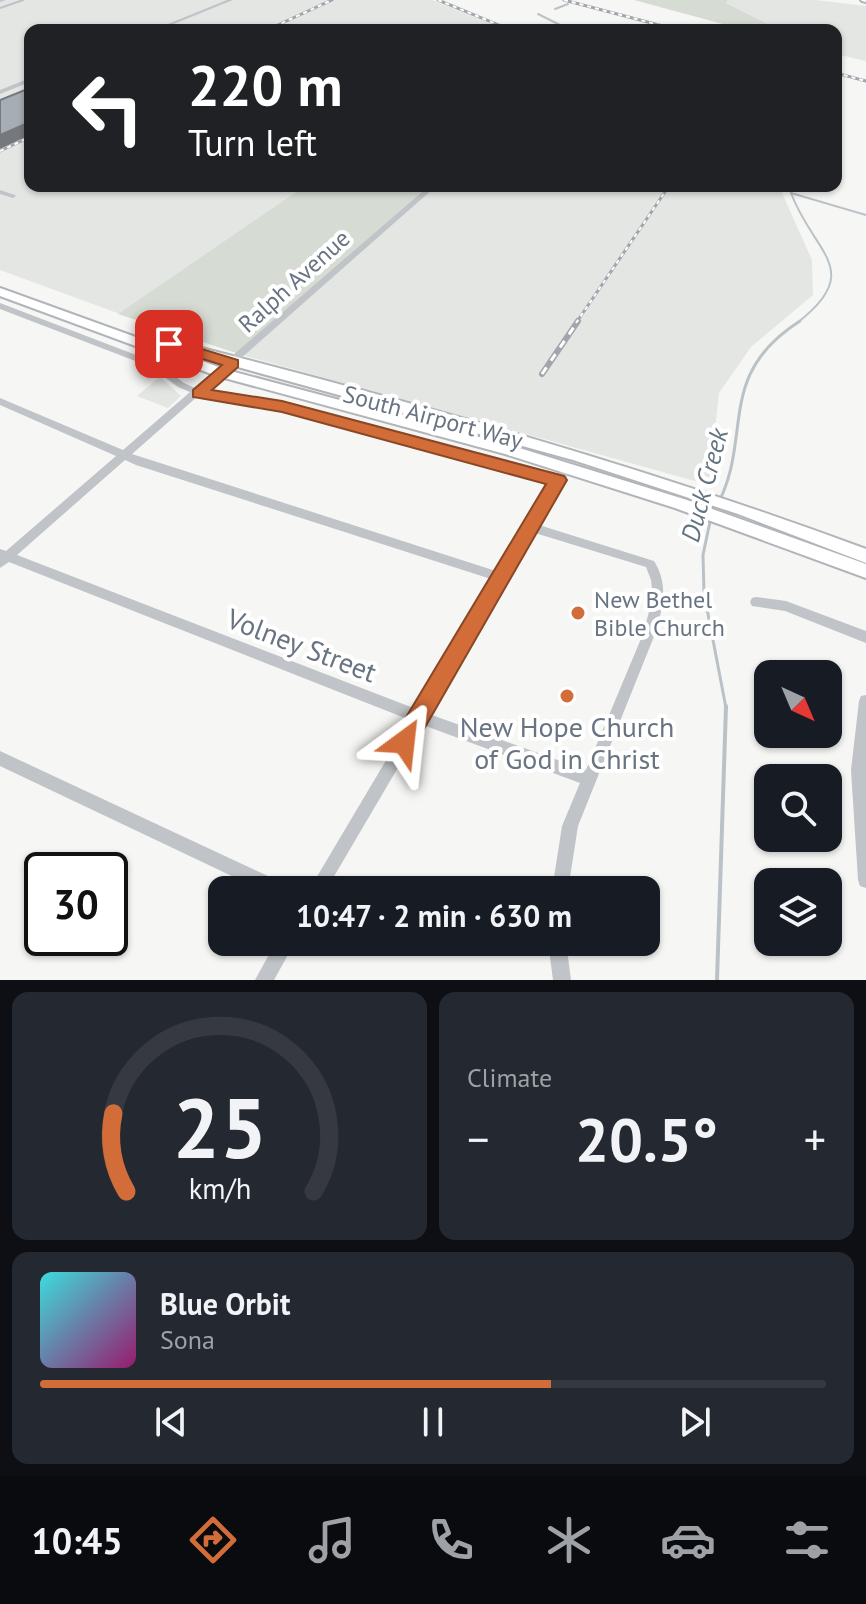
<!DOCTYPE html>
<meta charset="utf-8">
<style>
:root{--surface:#171b24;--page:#242831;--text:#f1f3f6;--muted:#9ea1a6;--line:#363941;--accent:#d26d39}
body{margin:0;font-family:"PT Sans",sans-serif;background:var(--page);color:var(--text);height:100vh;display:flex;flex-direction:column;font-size:30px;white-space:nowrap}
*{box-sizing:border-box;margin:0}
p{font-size:26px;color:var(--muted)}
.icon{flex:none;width:44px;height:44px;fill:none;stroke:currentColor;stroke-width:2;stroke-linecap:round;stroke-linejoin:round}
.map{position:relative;height:980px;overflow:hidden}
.drawer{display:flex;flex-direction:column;gap:12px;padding:12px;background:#0d0f14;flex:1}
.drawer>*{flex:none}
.hud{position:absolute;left:24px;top:24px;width:818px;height:168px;border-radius:16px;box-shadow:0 2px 6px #0004;background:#202124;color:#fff;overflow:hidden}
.needle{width:52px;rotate:136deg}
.fabs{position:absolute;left:754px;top:660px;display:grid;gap:16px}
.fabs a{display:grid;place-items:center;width:88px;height:88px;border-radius:16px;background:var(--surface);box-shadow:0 2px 6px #0004;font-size:40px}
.speed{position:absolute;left:24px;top:852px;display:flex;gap:16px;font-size:40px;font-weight:700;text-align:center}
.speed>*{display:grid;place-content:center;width:104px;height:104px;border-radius:50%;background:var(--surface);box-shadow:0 2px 6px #0004;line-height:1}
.speed .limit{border:4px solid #111;border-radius:12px;background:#fff;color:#111}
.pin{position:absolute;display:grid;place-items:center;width:68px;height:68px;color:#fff;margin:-34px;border-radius:16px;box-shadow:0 4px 12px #0006}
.me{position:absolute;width:88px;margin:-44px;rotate:30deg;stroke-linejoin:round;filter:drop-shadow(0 0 6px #0008)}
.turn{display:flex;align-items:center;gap:28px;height:168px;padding:0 32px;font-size:36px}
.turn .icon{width:104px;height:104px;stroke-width:2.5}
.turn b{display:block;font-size:56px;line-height:68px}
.big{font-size:60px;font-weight:700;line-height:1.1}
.drawer .widget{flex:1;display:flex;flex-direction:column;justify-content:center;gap:12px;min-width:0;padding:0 28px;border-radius:16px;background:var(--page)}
.drawer .dial{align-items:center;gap:0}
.dial svg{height:208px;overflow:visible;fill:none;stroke:var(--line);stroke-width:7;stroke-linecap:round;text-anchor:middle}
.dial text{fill:var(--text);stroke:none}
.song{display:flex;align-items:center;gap:24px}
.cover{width:96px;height:96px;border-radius:12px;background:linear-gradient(135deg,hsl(180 70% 55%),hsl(320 70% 35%))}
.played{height:8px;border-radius:4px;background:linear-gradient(90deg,var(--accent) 65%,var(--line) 65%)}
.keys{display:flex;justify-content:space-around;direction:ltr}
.heat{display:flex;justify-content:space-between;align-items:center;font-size:44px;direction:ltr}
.drawer .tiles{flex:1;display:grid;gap:12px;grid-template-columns:1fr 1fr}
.widget:last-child{grid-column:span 2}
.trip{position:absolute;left:208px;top:876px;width:452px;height:80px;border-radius:16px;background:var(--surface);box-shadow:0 2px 6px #0004;font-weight:700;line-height:80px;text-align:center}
.tab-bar{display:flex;height:128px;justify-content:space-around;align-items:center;background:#090b0e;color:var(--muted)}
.tab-bar .icon{width:56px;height:56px}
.tab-bar .active{color:var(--accent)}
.tab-bar b{font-size:36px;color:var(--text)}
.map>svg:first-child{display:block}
.built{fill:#e4e6e4}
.green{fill:#d6dbd4}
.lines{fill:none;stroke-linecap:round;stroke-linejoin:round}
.stream-far2{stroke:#bac2c8;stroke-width:2}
.stream-far1{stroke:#bac2c8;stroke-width:3}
.stream{stroke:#bac2c8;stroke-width:4}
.secondary-casing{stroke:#b1b5ba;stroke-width:4}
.street{fill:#c0c3c7;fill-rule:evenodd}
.secondary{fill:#fff;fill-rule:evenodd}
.rail-far1-casing{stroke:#a2a6ac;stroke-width:3}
.rail-casing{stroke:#a2a6ac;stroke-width:6}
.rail-far1{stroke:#fff;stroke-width:2;stroke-dasharray:4;stroke-linecap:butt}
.rail{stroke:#fff;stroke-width:3;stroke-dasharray:8;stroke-linecap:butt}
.shaded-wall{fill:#75797e}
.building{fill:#a7adb4;stroke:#75797e;stroke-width:2}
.route{fill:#d26d39;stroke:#884725;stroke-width:2}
.poi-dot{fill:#d26d39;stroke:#fff;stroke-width:3}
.labels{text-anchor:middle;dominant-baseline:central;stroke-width:8;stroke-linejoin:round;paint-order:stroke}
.street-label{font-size:24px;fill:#697482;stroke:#fff}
.poi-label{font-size:24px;fill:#697482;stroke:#fff;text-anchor:start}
.water-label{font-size:26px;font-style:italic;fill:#64747f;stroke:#fff}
.near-street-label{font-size:28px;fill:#697482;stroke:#fff}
.near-poi-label{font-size:28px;fill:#697482;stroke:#fff}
</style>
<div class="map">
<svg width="866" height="980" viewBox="0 0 866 980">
<rect width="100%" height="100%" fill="#f6f7f4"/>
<!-- built -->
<g class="built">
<polygon points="0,0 432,0 496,26 490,30 30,30 30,186 306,186 120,314 0,270"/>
<polygon points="728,0 816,0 866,6 866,61 836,54 836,30 780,30 726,3"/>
<polygon points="404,186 779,186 812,260 813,295 751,347 719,393 709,485 242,355 429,192"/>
<polygon points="160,377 181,396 168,408 137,396"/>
</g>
<!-- green -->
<g class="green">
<polygon points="634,0 728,0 726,3 780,30 745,30"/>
<polygon points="305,186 404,186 430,192 242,355 118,314"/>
</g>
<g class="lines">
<!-- stream-far2 -->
<g class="stream-far2">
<polyline points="0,8 23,0"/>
<polyline points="555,9 568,4"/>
<polyline points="538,14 570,30"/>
<polyline points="791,193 866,215"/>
<polyline points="791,193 795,186"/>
<path d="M791,193C813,253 866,270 797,323"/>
</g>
<!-- stream-far1 -->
<g class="stream-far1">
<path d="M714,511C756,440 712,377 800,321"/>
<polyline points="711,517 703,555 704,593 726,708"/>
</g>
<!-- stream -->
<polyline class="stream" points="717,980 726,706"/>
<!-- secondary casing -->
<g class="secondary-casing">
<g id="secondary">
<polygon points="861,0 866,0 866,2 862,1"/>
<polygon points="0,288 227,370 513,446 687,500 866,564 866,578 675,508 505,454 217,376 0,296"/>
<path d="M174,341C407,400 640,465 866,549V563L738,514L573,460L169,348V342Z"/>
</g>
</g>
<!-- street -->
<g class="street">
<polygon points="0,0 6,0 0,2"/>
<polygon points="227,0 233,0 159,30 153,30"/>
<polygon points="30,78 30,82 0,94 0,90"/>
<path d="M429,186H436L204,391L282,403L557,476L563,465H571L572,468L539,525L654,561C669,585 663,608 655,634L578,826L568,890H552L562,826L580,783L423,725L326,890H309L410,720L9,562L0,568V549L6,551L116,456L0,405V398L123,450L190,392L178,387L151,367L0,309V303L157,363L184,383L195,388ZM198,396L282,409L553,483L499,572L132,454ZM125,460L136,465L494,580L416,709L17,555ZM535,533L646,567L651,580L652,589L650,608L643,634L586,770L429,714Z"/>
<polygon points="0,190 15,195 16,196 13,198 0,194"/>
<polygon points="756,597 786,601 866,631 866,643 785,611 752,606 750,602 752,598"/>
<polygon points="866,695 866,888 860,886 858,880 851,770 859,701 861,696"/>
<polygon points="0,751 285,884 287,890 261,890 0,766"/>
<polygon points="276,942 295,942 274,980 255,980"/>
<polygon points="548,942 566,942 571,980 553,980"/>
</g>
<!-- secondary -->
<use href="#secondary" class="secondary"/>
<!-- rail-far1 casing -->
<g class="rail-far1-casing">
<g id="rail-far1">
<polyline points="438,0 511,30"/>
<polyline points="564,0 678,30"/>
<polyline points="267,30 332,0"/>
<polyline points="836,73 866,81"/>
<polyline points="0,151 30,137"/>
<polyline points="576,323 669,186"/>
</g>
</g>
<!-- rail casing -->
<g class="rail-casing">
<polyline id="rail" points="542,374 578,321"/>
</g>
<!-- rail-far1 -->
<use href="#rail-far1" class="rail-far1"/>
<!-- rail -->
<use href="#rail" class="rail"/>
</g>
<!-- shaded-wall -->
<polygon class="shaded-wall" points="30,122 30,135 0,149 0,135"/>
<!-- building -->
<g class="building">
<polygon points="179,27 197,30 170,30"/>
<polygon points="30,88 30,122 0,135 0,100"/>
</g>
<!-- route -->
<polygon class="route" points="169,339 238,360 238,367 212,390 282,401 564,476 567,480 412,750 404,754 396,750 392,742 396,734 546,484 282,412 193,397 193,390 222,365 164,347 162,344"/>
<!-- markers -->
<g class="poi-dot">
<circle cx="578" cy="613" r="8"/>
<circle cx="567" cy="696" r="8"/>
</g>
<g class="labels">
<!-- street labels -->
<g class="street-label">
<text transform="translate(294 281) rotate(-42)">Ralph Avenue</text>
<text transform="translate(433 417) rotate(15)">South Airport Way</text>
</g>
<!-- poi labels -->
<g class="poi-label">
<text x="594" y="599">New Bethel<tspan x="594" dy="28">Bible Church</tspan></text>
</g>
<!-- water labels -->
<g class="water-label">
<text transform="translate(704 485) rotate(-75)">Duck Creek</text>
</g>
<!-- near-street labels -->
<g class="near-street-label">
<text transform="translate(302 645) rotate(21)">Volney Street</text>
</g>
<!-- near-poi labels -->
<g class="near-poi-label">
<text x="567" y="726">New Hope Church<tspan x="567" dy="32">of God in Christ</tspan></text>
</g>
</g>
</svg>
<div class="fabs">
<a><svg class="needle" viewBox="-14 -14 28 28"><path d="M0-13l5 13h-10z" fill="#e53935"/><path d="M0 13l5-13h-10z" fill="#9ea1a6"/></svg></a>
<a><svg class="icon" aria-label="search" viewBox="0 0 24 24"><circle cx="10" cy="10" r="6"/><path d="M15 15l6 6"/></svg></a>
<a><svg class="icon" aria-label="layers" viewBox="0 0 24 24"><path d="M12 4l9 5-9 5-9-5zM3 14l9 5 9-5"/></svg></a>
</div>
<div class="speed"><div class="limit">30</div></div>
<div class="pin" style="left:169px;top:344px;background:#d93025"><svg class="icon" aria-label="arrive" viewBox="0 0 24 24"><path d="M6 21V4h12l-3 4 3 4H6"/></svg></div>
<svg class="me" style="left:404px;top:742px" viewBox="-20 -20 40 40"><path d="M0-17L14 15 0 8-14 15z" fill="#d26d39" stroke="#fff" stroke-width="4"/></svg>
<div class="trip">10:47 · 2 min · 630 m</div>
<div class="hud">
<div class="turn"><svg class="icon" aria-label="left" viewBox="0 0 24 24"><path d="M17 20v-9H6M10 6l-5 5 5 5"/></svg><div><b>220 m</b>Turn left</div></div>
</div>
</div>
<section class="drawer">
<div class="tiles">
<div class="widget dial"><svg viewBox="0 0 100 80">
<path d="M14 69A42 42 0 1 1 86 69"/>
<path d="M14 69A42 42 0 0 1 9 39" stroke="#d26d39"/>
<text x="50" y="56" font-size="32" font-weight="700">25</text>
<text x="50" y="72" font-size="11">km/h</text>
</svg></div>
<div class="widget"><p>Climate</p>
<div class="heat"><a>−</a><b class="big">20.5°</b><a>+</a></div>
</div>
<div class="widget">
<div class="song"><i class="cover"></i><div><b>Blue Orbit</b><p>Sona</p></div></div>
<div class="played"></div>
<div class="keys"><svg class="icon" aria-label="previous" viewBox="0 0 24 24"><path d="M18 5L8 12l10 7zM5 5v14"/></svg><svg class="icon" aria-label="pause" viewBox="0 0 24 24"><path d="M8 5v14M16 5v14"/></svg><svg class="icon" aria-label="next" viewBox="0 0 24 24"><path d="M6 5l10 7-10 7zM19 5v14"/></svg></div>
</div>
</div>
</section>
<nav class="tab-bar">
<b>10:45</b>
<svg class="icon active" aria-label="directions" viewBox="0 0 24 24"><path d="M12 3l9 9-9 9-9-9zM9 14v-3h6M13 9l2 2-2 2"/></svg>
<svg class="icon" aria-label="music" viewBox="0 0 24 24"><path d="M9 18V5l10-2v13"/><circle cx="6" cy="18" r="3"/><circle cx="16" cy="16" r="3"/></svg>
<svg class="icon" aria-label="phone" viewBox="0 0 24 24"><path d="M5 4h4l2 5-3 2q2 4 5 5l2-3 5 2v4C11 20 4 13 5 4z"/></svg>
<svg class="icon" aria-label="climate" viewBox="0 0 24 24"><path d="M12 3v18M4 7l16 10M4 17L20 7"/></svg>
<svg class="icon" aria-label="car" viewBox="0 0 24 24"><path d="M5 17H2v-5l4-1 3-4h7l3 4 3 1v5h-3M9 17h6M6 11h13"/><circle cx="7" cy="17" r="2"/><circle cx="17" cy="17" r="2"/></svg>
<svg class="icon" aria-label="filters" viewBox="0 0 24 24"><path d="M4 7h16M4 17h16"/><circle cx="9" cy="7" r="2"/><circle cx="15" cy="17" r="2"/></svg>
</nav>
